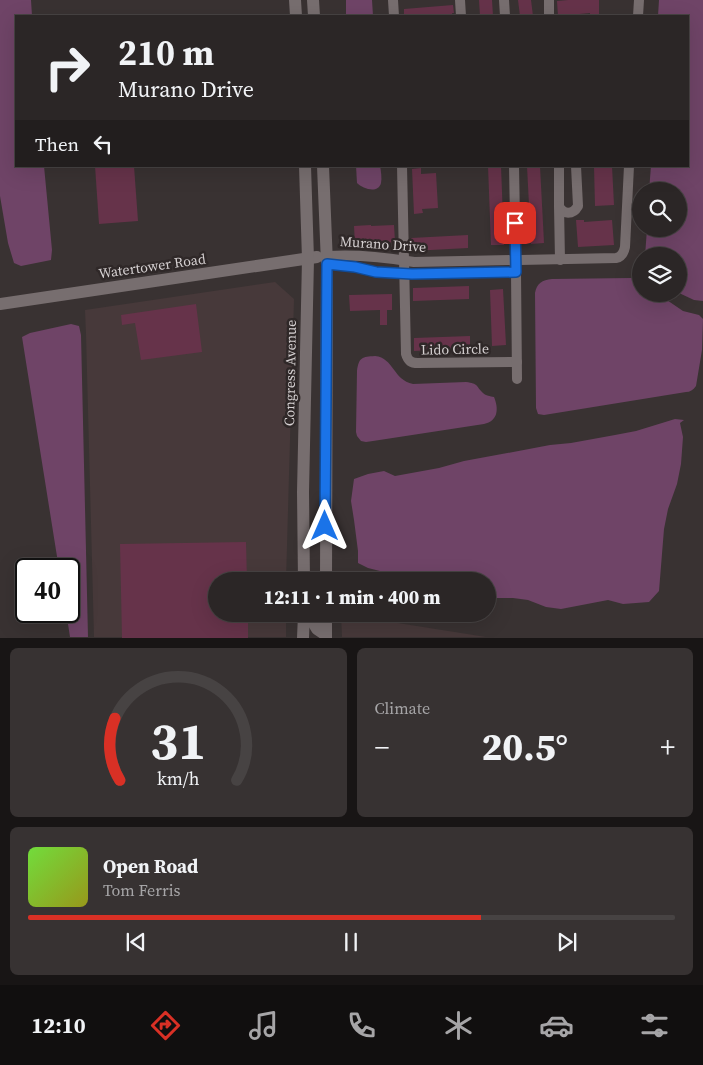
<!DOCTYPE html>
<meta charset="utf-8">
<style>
:root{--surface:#2b2626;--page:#373232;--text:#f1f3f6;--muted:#a6a5a7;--line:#474343;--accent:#d93025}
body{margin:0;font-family:"Source Serif 4",serif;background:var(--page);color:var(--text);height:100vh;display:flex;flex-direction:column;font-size:19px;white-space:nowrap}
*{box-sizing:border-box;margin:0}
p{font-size:16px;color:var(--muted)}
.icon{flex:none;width:28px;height:28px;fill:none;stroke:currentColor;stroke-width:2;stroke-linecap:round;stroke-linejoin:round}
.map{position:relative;height:638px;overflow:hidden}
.sheet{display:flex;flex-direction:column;gap:10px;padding:10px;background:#181515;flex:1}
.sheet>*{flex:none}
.banner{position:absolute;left:15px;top:15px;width:674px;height:152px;border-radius:0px;box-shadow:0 5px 20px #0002,0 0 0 1px var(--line);background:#2b2626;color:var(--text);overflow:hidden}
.fabs{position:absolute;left:632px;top:182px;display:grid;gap:10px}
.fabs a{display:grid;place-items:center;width:55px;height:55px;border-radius:50%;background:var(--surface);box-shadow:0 5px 20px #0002,0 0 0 1px var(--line);font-size:25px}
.speed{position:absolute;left:15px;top:558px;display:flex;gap:10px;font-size:25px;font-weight:700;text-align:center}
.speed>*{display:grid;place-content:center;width:65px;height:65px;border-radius:50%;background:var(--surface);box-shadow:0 5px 20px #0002,0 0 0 1px var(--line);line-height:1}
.speed .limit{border:2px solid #111;border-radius:8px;background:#fff;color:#111}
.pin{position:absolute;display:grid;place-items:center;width:42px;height:42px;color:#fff;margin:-21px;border-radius:10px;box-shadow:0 2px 8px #0006}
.me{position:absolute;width:55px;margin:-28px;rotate:0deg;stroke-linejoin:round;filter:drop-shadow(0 0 4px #0008)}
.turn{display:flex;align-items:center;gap:18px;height:105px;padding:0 20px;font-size:22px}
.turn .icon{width:65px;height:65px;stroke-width:2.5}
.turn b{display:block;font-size:35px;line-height:42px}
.then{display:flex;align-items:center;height:48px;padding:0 20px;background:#0003;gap:10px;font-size:19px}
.big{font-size:38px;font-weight:800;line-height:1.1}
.sheet .tile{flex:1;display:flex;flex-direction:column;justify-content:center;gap:8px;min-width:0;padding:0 18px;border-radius:8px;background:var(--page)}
.sheet .dial{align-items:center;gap:0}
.dial svg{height:130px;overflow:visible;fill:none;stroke:var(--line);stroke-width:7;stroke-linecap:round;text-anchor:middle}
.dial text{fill:var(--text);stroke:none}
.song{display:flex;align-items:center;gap:15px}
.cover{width:60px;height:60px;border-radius:8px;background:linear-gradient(135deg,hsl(100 70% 55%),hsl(60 70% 35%))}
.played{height:5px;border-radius:2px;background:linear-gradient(90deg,var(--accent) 70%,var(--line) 70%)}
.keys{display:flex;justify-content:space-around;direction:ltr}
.heat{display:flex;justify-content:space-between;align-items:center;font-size:28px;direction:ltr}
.sheet .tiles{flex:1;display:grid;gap:10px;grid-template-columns:1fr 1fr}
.tile:last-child{grid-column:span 2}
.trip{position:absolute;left:208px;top:572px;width:288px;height:50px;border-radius:25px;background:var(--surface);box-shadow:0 5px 20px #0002,0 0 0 1px var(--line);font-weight:800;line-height:50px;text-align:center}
.tab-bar{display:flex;height:80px;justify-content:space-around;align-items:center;background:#110f0f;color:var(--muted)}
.tab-bar .icon{width:35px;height:35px}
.tab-bar .selected{color:var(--accent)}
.tab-bar b{font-size:22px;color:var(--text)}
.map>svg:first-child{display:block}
.built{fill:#47393a}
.water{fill:#6f4467}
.building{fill:#66334a}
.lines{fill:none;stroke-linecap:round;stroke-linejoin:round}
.minor{stroke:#776e6f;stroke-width:10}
.tertiary{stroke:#776e6f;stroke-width:12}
.route-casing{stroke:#114b97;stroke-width:12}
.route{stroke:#1a73e8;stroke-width:9}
.labels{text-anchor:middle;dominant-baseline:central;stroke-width:5;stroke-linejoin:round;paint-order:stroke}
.street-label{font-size:14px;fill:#d5d0d1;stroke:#2f2828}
</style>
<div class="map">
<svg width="703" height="638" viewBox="0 0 703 638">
<rect width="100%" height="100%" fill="#393232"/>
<!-- built -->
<g class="built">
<polygon points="275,282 294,299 286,581 216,581 216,614 286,614 286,637 94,637 86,334 85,310"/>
<polygon points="341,614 486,637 342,637"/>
</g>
<!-- water -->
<g class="water">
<polygon points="0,0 31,0 32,16 16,16 16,166 44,166 52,250 51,260 21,266 14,263 8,243 0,196"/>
<polygon points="346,0 372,0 373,16 346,16"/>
<polygon points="659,0 703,0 703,301 694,300 679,293 679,256 645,256 647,229 679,229 679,191 649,191 651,166 688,166 688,16 658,16"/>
<path d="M356,166H380C381,171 382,178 381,183C378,194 363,189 357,183Z"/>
<path d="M631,278L641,282V294H658L683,311L699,315L703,319L702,350L696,386C693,390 690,392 686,392L544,415L538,414L536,408L535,293C537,283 542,280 552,279Z"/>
<polygon points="71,324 79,326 81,335 88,637 70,637 66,611 69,611 69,569 59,569 22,337 30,333"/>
<path d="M375,356C394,358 393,380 413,384L466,382C479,384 475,385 483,393C486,396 490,396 494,397C499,409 498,421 484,424L373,441L366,442L361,441L357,436L356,432L357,371C359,357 362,357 375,356Z"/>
<polygon points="675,419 684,420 680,423 683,437 681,464 677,484 668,509 664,529 659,591 649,602 623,604 608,600 561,609 546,607 528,600 513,598 486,598 486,581 400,581 396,575 368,568 358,563 358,551 354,520 351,501 354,479 368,474 384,471 395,476 439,468 464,461 529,449 550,445 571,443 615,435 636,431"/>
</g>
<!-- building -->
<g class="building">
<polygon points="479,0 492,0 493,16 480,16"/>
<polygon points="518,0 531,0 533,16 520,16"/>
<polygon points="568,0 599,0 599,16 590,16 590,13 558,16 557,1"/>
<polygon points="453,5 454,13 452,13 453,16 404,16 404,9"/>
<polygon points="95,166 134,166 138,221 99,224"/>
<polygon points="488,166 501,166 504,245 491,245"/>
<polygon points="527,166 540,166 544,243 531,244"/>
<polygon points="594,166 612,166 614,205 595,206"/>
<polygon points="421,168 421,174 436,173 438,208 422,209 423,213 414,214 412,169"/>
<polygon points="576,220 584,220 584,222 612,220 614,245 578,247"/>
<polygon points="371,225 371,226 394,225 395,242 355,245 354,226"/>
<polygon points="468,235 468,248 412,251 411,238"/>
<polygon points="469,286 469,299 413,301 413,288"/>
<polygon points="503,289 506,345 492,346 490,290"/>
<polygon points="392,294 392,310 387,310 387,325 380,325 380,310 350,311 349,295"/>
<polygon points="196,304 202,352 141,360 135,323 122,325 121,315"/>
<polygon points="470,336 470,348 414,351 414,338"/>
<polygon points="246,542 247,581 216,581 216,614 248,614 248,638 122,638 120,544"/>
</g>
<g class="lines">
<!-- minor -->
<g class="minor">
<polyline points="393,0 394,16"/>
<polyline points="460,0 461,16"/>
<polyline points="504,0 505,16"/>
<polyline points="549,0 549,16"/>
<polyline points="638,16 639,0"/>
<path d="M402,166L406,354C408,361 411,363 418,363L517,362"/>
<polyline points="514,166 516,272 517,379"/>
<path d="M559,166V206C563,215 573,215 578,206L576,166"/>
<polyline points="559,206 560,260"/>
<path d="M327,256C356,254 385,257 414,262L616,258C622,257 624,252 625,247L629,166"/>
<polyline points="327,264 355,267 376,272 412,274 516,272"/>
</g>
<!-- tertiary -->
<g class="tertiary">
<polyline points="295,0 296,16"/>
<polyline points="313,0 314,16"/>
<polyline points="323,166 327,264 326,581"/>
<polyline points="0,304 317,257"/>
<polyline points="304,581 303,492 308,259 305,166"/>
<polyline points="308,614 317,629 326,635"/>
<polyline points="326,614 326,638"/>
<polyline points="303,638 304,614"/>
</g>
</g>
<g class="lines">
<!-- route casing -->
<g class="route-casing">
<polyline id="route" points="325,526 327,264 355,267 376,272 412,274 516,272 515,223"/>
</g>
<!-- route -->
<use href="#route" class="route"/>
</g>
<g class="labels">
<!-- street labels -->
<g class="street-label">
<text transform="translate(383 244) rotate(4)">Murano Drive</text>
<text transform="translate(152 266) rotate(-8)">Watertower Road</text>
<text transform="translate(455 349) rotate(-1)">Lido Circle</text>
<text transform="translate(290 373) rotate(-89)">Congress Avenue</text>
</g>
</g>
</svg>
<div class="fabs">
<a><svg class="icon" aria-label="search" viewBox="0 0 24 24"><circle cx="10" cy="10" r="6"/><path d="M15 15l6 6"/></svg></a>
<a><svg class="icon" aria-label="layers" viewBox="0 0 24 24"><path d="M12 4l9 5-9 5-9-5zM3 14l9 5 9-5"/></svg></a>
</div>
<div class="speed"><div class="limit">40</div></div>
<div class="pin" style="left:515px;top:223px;background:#d93025"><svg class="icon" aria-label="arrive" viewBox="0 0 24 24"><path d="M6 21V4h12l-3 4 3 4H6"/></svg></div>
<svg class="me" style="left:325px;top:526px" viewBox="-20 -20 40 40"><path d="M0-17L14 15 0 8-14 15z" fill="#1a73e8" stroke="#fff" stroke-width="4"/></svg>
<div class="trip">12:11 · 1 min · 400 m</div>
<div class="banner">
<div class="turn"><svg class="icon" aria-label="right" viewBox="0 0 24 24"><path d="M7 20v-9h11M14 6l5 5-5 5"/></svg><div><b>210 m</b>Murano Drive</div></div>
<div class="then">Then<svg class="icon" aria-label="left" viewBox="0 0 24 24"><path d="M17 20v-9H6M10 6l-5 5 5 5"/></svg></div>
</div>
</div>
<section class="sheet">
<div class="tiles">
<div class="tile dial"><svg viewBox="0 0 100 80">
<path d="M14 69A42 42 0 1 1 86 69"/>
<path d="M14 69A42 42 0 0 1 11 31" stroke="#d93025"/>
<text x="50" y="56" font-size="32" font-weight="700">31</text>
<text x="50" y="72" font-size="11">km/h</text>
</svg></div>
<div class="tile"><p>Climate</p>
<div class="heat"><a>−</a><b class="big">20.5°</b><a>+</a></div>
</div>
<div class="tile">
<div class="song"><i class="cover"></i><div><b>Open Road</b><p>Tom Ferris</p></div></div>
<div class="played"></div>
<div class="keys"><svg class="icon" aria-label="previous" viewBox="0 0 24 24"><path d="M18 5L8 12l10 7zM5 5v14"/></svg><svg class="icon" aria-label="pause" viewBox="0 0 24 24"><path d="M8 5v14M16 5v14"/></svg><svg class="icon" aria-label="next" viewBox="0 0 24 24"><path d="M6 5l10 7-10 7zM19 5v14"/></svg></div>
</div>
</div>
</section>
<nav class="tab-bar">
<b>12:10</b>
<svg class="icon selected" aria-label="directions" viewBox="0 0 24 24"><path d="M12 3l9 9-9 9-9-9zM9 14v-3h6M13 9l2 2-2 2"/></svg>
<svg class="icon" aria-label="music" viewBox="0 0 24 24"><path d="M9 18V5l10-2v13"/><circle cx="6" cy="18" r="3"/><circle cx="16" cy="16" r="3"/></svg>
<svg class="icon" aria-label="phone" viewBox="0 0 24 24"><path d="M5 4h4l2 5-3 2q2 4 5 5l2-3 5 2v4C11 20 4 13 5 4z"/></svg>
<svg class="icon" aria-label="climate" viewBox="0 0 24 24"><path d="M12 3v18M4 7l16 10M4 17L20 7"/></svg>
<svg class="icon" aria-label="car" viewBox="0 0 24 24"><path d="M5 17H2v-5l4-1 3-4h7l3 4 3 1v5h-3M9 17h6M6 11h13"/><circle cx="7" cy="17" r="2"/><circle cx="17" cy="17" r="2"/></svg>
<svg class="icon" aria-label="filters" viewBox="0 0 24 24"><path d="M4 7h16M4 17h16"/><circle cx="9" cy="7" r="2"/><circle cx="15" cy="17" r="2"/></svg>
</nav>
